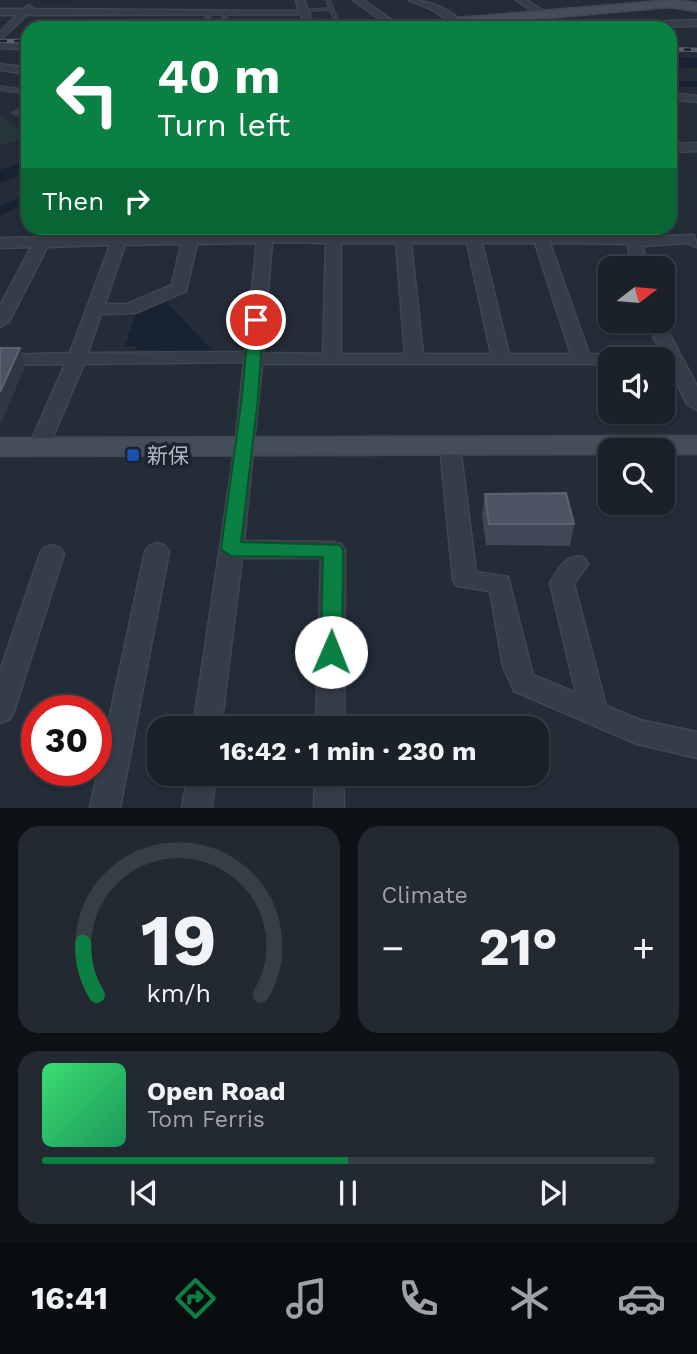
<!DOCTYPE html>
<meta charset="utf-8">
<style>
:root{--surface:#1a2129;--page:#232931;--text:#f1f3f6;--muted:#9fa3a8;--line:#383e46;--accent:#0b8043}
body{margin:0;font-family:"Work Sans","Noto Sans JP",sans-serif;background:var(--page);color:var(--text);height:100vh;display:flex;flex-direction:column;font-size:26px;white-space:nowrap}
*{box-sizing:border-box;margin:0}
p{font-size:23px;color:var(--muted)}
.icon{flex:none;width:38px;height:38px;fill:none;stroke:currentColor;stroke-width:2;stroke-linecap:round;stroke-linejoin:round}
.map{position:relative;height:808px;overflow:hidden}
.drawer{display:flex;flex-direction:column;gap:18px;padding:18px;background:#0e1217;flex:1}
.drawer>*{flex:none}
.top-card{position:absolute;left:21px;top:21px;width:656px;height:214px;border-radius:21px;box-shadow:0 2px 5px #0004,0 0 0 2px var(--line);background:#0b8043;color:#fff;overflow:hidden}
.needle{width:46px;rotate:74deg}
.tools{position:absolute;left:598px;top:256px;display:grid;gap:14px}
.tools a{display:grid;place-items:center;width:77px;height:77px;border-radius:14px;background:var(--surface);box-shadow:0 2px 5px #0004,0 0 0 2px var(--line);font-size:35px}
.speed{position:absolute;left:21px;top:695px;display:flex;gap:14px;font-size:35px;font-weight:700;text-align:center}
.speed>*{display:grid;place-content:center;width:91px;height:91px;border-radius:50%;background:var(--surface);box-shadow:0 2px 5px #0004,0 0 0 2px var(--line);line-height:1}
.speed .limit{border:10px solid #d22;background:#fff;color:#111}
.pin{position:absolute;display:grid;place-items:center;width:60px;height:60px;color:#fff;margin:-30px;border:4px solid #fff;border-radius:50%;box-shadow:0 2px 7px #0007}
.me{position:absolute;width:77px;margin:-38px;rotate:1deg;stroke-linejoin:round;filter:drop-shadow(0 0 5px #0008)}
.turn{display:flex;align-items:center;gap:24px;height:147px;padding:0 21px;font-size:32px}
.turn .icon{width:91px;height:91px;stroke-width:2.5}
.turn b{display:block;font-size:49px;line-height:60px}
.then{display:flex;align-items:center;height:66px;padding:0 21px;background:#0003;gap:14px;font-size:26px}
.big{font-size:52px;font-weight:700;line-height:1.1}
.drawer .widget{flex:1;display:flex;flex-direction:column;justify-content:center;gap:10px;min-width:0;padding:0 24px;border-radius:21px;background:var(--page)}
.drawer .dial{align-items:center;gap:0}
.dial svg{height:182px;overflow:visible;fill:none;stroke:var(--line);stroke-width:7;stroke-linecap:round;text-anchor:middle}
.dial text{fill:var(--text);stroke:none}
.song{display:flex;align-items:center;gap:21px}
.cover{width:84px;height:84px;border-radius:10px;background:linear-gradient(135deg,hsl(140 70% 55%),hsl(150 70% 35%))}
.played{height:7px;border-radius:4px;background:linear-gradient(90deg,var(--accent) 50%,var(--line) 50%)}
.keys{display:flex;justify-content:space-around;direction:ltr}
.heat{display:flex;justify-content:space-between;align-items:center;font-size:38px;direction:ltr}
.drawer .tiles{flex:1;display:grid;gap:18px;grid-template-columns:1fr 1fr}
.widget:last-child{grid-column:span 2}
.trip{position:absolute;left:147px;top:716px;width:402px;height:70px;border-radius:21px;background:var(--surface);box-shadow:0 2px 5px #0004,0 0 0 2px var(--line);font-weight:700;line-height:70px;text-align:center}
.dock{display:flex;height:112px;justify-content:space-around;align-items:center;background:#0a0d10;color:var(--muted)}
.dock .icon{width:49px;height:49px}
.dock .on{color:var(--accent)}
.dock b{font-size:32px;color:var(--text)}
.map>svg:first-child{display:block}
.green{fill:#253638}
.water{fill:#172333}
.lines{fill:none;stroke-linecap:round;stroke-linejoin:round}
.canal{fill:#172333;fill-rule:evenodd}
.river{fill:#172333;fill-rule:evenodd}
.lane-casing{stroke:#3f4751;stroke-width:2}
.street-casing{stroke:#3f4751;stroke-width:3}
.secondary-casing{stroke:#3f4751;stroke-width:3}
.lane{fill:#363d48;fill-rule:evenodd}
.street{fill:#363d48;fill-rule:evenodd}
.secondary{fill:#454d5a;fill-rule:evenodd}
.rail-casing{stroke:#58626e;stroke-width:4.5}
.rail{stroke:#1c232c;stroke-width:2.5;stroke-dasharray:7;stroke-linecap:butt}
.wall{fill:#3e4856}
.shaded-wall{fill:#2e3845}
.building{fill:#4a5462;stroke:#5a6471;stroke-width:2}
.route{fill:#0b8043;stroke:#07532c;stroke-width:2}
.transit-dot{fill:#1a4fb4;stroke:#1c232c;stroke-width:2.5}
.labels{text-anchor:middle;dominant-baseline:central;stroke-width:7;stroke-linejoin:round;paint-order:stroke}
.poi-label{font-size:21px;fill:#b1b8c4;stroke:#1c232c;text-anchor:start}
</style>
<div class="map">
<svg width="697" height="808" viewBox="0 0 697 808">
<rect width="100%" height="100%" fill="#232c37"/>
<!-- green -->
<polygon class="green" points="0,115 28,137 28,138 3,145 0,143"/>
<!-- water -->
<polygon class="water" points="164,300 213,351 136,350 137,346 125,346 136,312"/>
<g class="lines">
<!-- canal -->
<g class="canal">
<rect x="670" y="81" width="27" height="6"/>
<polygon points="28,194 28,203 0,215 0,206"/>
</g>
<!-- river -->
<g class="river">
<polygon points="670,57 697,58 697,68 670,67"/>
<polygon points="28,161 28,173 0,183 0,170"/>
</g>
<!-- lane casing -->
<g class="lane-casing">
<g id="lane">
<polygon points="326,0 330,0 341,28 337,28 330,10 304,11 302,10 329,8"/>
<polygon points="208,12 212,13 204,28 200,28"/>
<polygon points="225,12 229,13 222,28 218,28"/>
<polygon points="9,45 28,48 28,52 9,47"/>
<polygon points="0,86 28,90 28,94 0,90"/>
<polygon points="28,104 28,108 20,113 28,115 28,119 12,113"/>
</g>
</g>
<!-- street casing -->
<g class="street-casing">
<g id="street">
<polygon points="296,0 304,0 315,28 305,28 301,14 27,15 0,40 0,32 17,15 0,15 0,9 23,9 29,5 33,9 299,11"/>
<polygon points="353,0 363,0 403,28 392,28"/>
<path d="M409,0C432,0 453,12 470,28H459L433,10Z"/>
<polygon points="516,0 526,0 550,15 542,17"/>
<polygon points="697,20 697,26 568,28 573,25"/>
<polygon points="0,42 28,43 28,49 0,48"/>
<polygon points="0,64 28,68 28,74 0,70"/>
<polygon points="670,93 697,96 697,102 670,99"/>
<polygon points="697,143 697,151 670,152 670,144"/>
<path d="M118,228H128L129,236L183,235L186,228H198V235L258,234L259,228H273V234H327V228H341V234H395V228H409L410,234H465L464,228H478L480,234H532L530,228H544L547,234L626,235L627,228H639L642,237L694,235L697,247L687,243L643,246L647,268H631L628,244L550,243L589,354L617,355L620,359H611V364H262L244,541L333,542L341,544L345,550L344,728H316L321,558H242L221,728H193L235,446L244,362L84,364L48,448L38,455L28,448L65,364L0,365V355L70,353L110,245L47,247L9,322L0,327V306L31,247L0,248V238L114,236ZM272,242L326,243L323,354L263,353ZM257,243L245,352L88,353L101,314L135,313L186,291L197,244ZM341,243H396L405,354H341ZM411,243H467L491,354H423ZM482,243H535L571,354H509ZM181,244L172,285L127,304H105L125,245Z"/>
<polygon points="645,320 662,320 697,386 697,410 687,404"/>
<path d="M450,439L460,446L476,572L508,577L533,675L576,693L550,583C558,569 567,552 584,558L588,564L574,584L606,706L640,720L697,732V758L637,744L514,691L503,666L490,591L457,586L453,580L440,446Z"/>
<polygon points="157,543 165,546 169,552 120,808 90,808 145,552 149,546"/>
<polygon points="52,545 60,548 64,554 14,711 10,719 0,723 0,671 40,554 44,548"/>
<polygon points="188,774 216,774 212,808 182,808"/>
<polygon points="315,774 343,774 344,808 314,808"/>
</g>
</g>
<!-- secondary casing -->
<g class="secondary-casing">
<g id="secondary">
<polygon points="673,0 697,3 697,11 669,7 458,26 452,22 458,18"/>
<polygon points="697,436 697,454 663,454 663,450 611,450 611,454 0,456 0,438"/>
</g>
</g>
<!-- lane -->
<use href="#lane" class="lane"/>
<!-- street -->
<use href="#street" class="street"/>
<!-- secondary -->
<use href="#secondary" class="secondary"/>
<!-- rail casing -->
<g class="rail-casing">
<g id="rail">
<polyline points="0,41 28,41"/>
<polyline points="670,49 697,50"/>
</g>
</g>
<!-- rail -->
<use href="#rail" class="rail"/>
</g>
<!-- wall -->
<polygon class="wall" points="485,494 574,524 570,546 486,545 482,515"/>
<!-- shaded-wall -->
<polygon class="shaded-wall" points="20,348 25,367 0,426 0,392"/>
<!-- building -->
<g class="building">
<polygon points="0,348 20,348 0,392"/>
<polygon points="566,493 574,524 489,524 485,494"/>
</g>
<!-- route -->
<polygon class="route" points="256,315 263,320 258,398 241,542 340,545 343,550 342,652 339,658 331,660 324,658 321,652 323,557 231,556 221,549 242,398 249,320"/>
<!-- markers -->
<rect class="transit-dot" x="126" y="448" width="14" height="14" rx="3.5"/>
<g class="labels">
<!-- poi labels -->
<g class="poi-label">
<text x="147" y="455">新保</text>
</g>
</g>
</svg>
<div class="tools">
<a><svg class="needle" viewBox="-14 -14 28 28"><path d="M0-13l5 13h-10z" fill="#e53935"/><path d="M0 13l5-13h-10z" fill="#9fa3a8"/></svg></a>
<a><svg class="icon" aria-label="sound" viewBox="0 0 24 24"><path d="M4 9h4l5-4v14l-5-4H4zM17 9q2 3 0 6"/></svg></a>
<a><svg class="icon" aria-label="search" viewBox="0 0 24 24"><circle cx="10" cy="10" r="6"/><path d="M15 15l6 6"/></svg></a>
</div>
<div class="speed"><div class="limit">30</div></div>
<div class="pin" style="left:256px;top:320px;background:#d93025"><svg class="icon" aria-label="arrive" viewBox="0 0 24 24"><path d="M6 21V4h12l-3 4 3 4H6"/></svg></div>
<svg class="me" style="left:331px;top:652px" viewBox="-20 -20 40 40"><circle r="19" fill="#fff"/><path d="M0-13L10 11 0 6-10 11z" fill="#0b8043"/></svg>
<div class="trip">16:42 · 1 min · 230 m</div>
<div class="top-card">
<div class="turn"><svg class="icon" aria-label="left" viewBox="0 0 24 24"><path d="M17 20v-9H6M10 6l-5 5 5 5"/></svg><div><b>40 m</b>Turn left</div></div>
<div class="then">Then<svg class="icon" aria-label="right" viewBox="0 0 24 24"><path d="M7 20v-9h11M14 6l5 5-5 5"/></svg></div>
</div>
</div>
<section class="drawer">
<div class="tiles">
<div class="widget dial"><svg viewBox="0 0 100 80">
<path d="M14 69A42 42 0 1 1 86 69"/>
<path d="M14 69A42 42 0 0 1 8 46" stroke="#0b8043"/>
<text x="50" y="56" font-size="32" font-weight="700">19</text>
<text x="50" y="72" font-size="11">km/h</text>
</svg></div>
<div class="widget"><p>Climate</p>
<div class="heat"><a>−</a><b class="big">21°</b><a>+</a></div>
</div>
<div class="widget">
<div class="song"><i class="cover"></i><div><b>Open Road</b><p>Tom Ferris</p></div></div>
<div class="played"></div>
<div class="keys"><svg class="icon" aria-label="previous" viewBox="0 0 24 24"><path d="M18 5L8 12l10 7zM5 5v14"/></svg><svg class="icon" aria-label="pause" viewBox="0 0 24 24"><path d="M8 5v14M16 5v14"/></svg><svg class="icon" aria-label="next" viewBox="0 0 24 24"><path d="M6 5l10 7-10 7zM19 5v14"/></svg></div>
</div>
</div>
</section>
<nav class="dock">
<b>16:41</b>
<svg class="icon on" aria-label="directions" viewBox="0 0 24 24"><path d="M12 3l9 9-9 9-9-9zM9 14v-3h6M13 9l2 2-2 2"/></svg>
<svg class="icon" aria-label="music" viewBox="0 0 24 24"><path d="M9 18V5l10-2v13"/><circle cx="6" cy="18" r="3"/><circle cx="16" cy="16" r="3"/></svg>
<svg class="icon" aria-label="phone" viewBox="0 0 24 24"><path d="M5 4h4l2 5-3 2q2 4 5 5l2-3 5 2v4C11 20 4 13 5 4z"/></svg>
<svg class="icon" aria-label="climate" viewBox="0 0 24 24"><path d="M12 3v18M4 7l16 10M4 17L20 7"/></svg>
<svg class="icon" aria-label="car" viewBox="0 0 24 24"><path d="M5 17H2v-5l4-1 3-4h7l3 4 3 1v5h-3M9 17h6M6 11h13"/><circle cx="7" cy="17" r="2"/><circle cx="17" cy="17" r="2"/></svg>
</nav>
